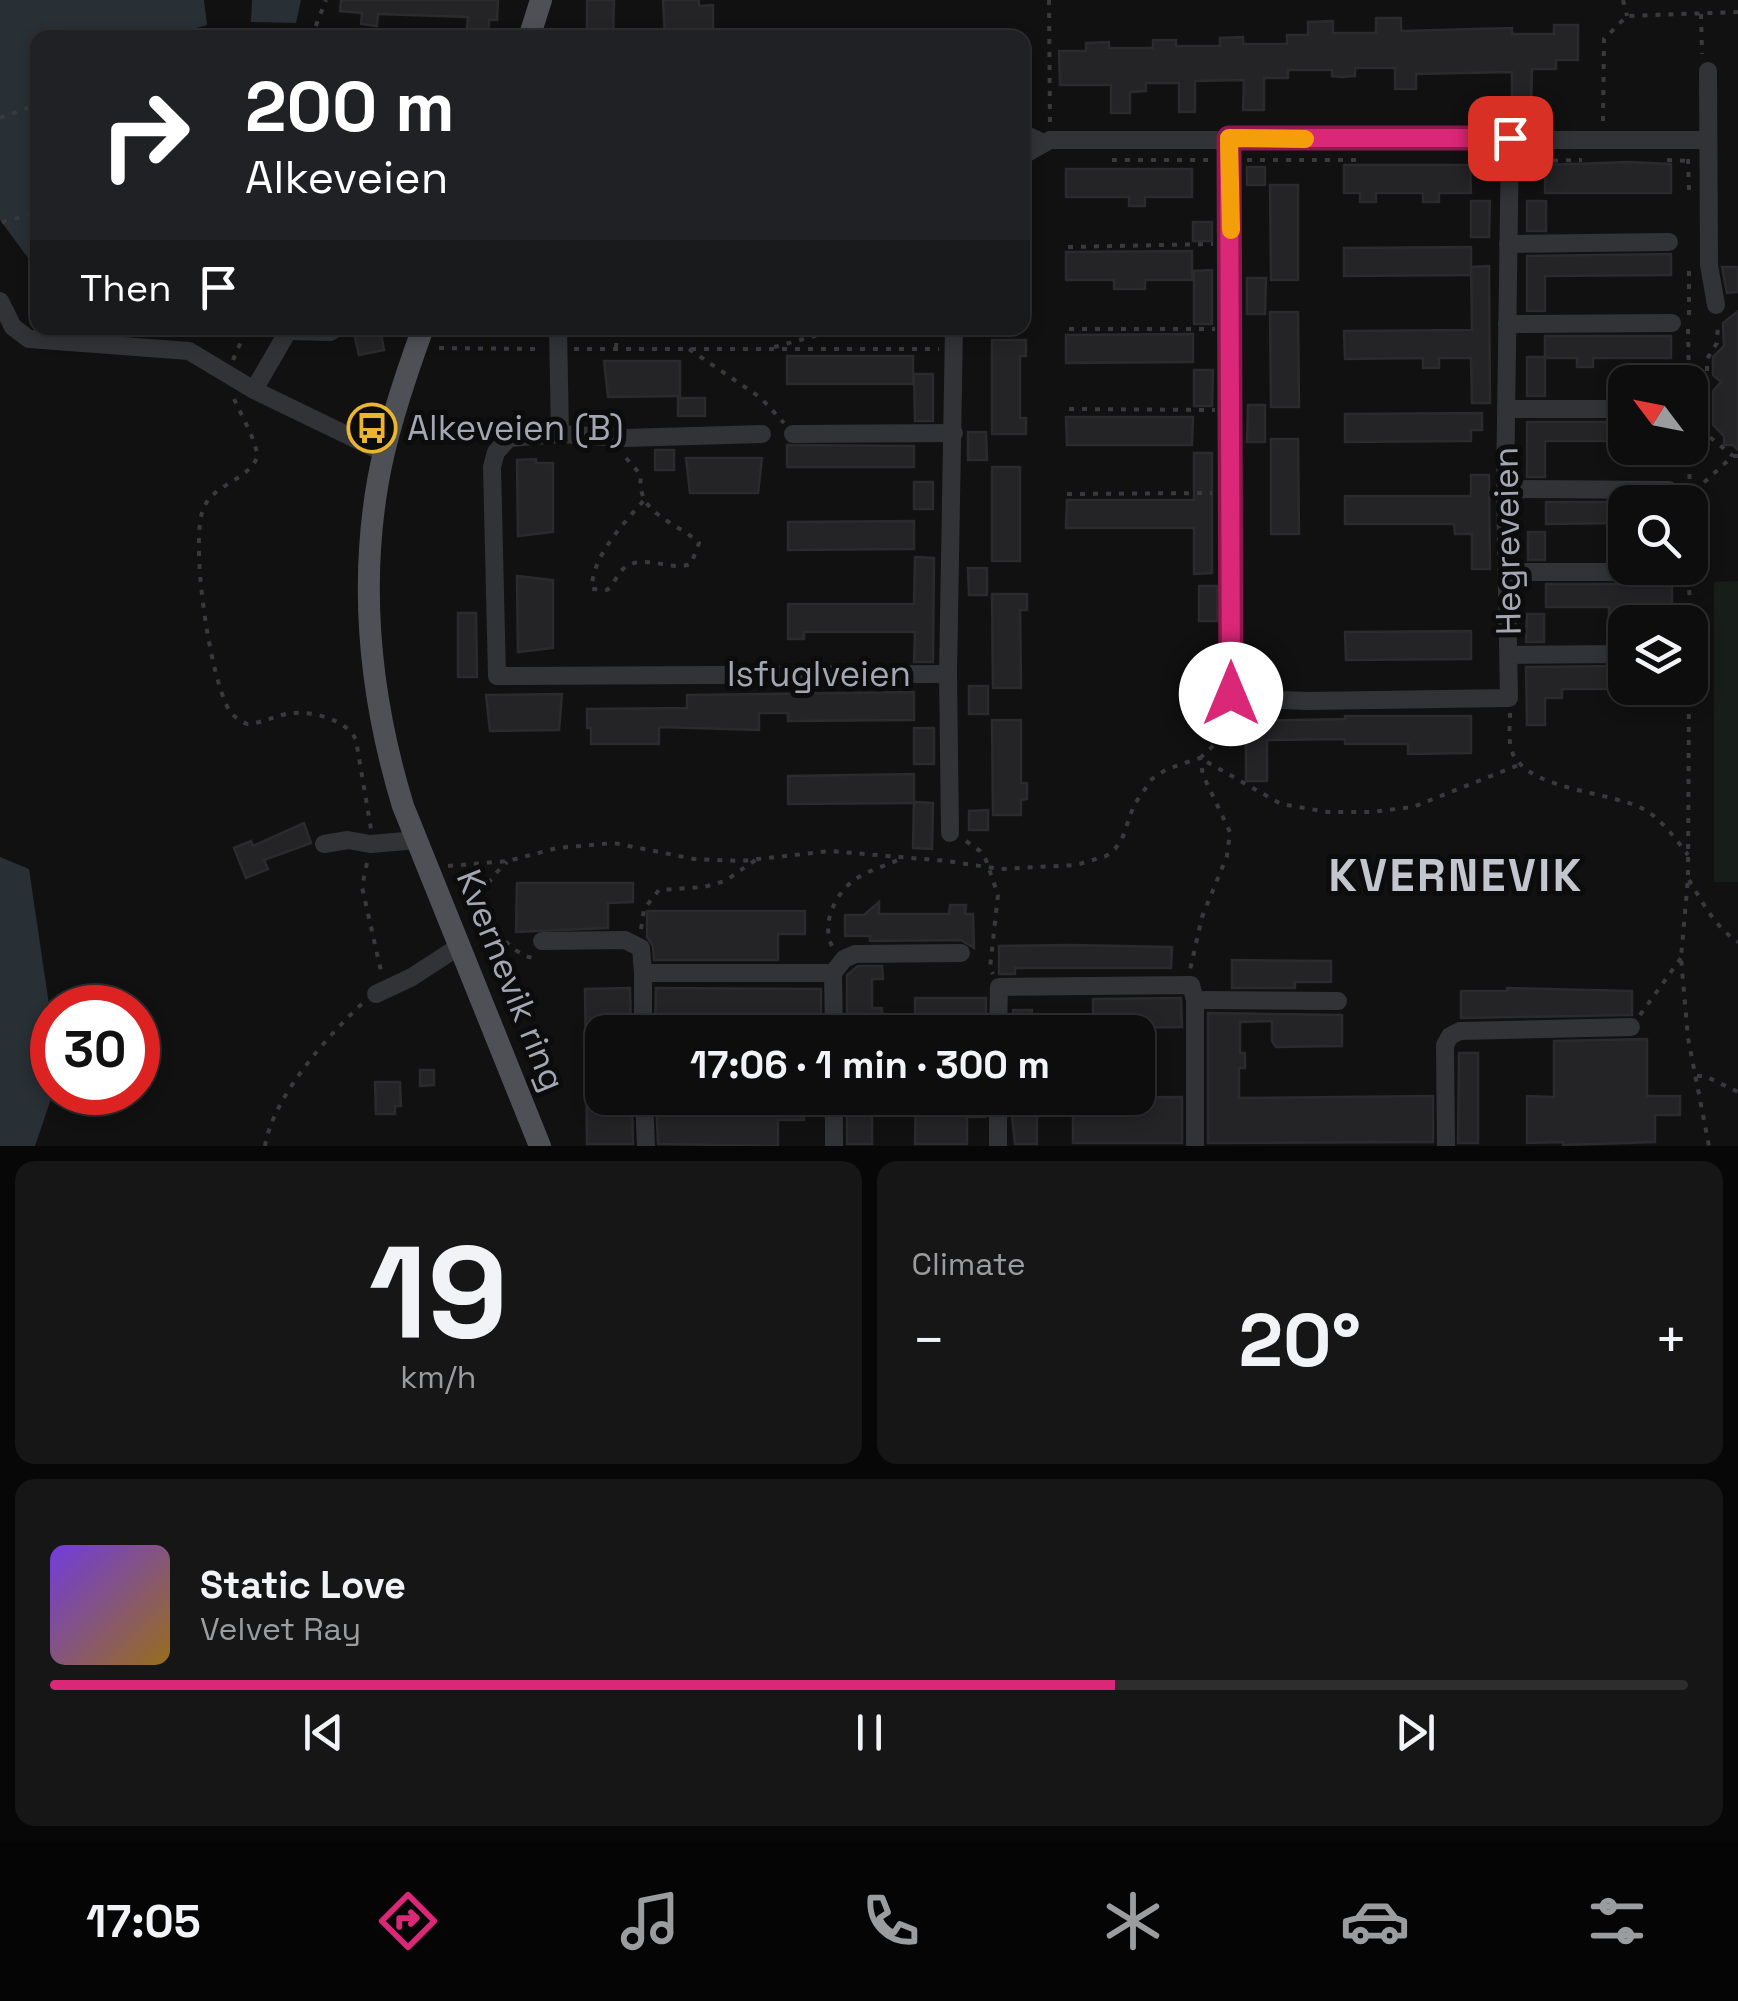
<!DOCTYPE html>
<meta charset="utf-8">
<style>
:root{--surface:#0d0d0e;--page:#161617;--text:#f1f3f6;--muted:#9a9c9e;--line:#2d2d2e;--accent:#db2777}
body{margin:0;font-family:"Space Grotesk",sans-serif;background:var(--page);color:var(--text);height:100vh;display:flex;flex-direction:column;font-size:38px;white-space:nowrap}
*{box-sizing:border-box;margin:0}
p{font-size:32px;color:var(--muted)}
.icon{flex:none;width:55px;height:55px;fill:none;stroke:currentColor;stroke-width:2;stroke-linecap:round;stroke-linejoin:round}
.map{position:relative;height:1146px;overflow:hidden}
.side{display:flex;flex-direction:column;gap:15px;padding:15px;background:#070708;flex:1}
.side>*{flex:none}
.hud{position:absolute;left:30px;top:30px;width:1000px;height:305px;border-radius:20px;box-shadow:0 5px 15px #0003,0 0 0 2px var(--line);background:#202124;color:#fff;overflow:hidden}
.needle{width:65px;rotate:302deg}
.controls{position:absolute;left:1608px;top:365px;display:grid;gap:20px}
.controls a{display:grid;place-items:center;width:100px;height:100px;border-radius:20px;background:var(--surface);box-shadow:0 5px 15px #0003,0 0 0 2px var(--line);font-size:50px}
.speed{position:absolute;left:30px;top:985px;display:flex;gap:20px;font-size:50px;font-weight:700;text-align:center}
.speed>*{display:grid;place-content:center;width:130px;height:130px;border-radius:50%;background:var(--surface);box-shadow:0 5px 15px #0003,0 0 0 2px var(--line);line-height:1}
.speed .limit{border:15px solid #d22;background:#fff;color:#111}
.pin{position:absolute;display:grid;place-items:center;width:85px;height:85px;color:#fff;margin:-42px;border-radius:20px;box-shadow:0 5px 15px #0006}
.me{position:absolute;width:110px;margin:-55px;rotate:0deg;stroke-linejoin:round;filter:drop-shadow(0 0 8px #0008)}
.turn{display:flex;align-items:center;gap:35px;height:210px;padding:0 50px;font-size:45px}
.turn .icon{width:130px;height:130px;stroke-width:2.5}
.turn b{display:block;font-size:70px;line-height:85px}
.then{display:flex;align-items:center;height:95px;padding:0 50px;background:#0003;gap:20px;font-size:38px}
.big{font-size:75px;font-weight:800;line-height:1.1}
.side .tile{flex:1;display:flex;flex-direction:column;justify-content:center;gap:15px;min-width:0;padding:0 35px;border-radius:20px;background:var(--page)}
.side .dial{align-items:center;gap:0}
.dial b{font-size:130px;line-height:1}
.song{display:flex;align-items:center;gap:30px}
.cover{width:120px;height:120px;border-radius:15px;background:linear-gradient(135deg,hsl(260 70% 55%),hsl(40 70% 35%))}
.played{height:10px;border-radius:5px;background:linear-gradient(90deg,var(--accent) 65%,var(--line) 65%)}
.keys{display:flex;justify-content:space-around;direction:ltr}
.heat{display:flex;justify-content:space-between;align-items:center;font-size:55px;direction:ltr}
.side .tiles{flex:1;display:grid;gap:15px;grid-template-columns:1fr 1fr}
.tile:last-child{grid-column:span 2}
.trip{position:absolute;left:585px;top:1015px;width:570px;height:100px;border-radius:20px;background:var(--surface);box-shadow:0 5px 15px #0003,0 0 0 2px var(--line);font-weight:800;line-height:100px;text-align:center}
.tabs{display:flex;height:160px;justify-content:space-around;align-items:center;background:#050506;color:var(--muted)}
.tabs .icon{width:70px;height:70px}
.tabs .on{color:var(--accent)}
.tabs b{font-size:45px;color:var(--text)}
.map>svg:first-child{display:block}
.green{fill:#171d19}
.water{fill:#282f35}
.building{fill:#242426;stroke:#2b2b2e;stroke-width:2.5}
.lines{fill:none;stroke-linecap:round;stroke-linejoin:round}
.path{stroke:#383a3e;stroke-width:4;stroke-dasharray:5 8;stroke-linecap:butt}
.minor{stroke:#323337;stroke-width:18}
.major{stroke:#4e5056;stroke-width:22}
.route-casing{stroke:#8e194d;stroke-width:25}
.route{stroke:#db2777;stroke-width:18}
.slow{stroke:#f59e0b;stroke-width:18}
.labels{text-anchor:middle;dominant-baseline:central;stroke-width:10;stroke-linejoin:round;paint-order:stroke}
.poi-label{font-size:35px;fill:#a3a7b3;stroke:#0c0c0d;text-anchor:start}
.street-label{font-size:35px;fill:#a3a7b3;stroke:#0c0c0d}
.district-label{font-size:45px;font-weight:bold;letter-spacing:2.5px;fill:#c3c6cf;stroke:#0c0c0d}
</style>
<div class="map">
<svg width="1738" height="1146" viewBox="0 0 1738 1146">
<rect width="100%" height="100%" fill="#111112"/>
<!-- green -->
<polygon class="green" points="1738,581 1738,882 1714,882 1714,582"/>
<!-- water -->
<g class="water">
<polygon points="0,0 204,0 207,25 182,32 182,37 38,38 37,270 0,220"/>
<polygon points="252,0 301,0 296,23 251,22"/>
<polygon points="0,857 29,869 52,1025 53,1093 35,1146 0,1146"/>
</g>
<!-- building -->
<g class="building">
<polygon points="341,0 498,0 497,20 489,20 488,38 466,38 468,17 378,14 377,26 361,24 362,13 340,11"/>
<polygon points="587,0 614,0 613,38 587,38"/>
<polygon points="663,0 699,0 699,6 713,5 713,38 665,38"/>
<polygon points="1376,18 1401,18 1401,31 1512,28 1512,34 1554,34 1554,25 1578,25 1578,60 1556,60 1556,69 1532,69 1531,112 1512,112 1512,72 1416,74 1416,89 1395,89 1395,68 1355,68 1355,76 1342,77 1332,76 1332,70 1288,70 1288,78 1264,78 1264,110 1243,110 1244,80 1195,81 1195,112 1179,112 1179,83 1146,83 1146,91 1130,92 1130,113 1111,113 1111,85 1060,85 1059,51 1086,51 1086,43 1109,42 1109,48 1153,48 1153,40 1176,40 1176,46 1220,46 1220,38 1243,37 1243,44 1287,44 1287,35 1308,35 1308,22 1333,21 1333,33 1376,33"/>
<polygon points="1628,162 1671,164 1671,193 1545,193 1545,165"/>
<polygon points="1344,165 1470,165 1471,193 1439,193 1439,202 1423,202 1423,193 1376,193 1376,202 1360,202 1360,193 1344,193"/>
<rect x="1247" y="167" width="18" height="18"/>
<polygon points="1066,169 1192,169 1192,197 1145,197 1145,206 1129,206 1129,197 1066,197"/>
<polygon points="1270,185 1298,185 1298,280 1271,280"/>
<polygon points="1471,201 1490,201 1489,237 1471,237"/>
<rect x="1527" y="201" width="19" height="30"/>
<rect x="1193" y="222" width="19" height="19"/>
<polygon points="1471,247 1471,275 1344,276 1344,248"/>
<polygon points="1192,251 1192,280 1145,280 1145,289 1114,289 1114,280 1066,280 1066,252"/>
<polygon points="1671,254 1671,275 1545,276 1545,311 1527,311 1527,256"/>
<polygon points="1489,266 1490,403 1472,403 1471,358 1439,358 1439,368 1423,368 1423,358 1345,359 1344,331 1472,330 1471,267"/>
<polygon points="1722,267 1738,267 1738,292 1727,293"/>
<polygon points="1212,270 1212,324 1194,324 1194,271"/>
<polygon points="1247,278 1266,278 1265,314 1247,314"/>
<polygon points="1738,311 1738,450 1733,445 1724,445 1724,436 1713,425 1713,391 1721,382 1713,375 1713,357 1724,346 1723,323"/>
<polygon points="1270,312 1298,312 1299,407 1271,407"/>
<polygon points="380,328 384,350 359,355 354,333"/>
<polygon points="1193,334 1193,362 1066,363 1066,335"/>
<polygon points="1545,336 1671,336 1671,358 1593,358 1593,367 1577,367 1577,358 1545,358"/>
<polygon points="992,340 1026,340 1026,356 1020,356 1020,418 1026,418 1026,434 992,434"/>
<rect x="787" y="356" width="126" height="28"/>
<rect x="1527" y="357" width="18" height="39"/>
<polygon points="604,361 680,361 680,396 608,397"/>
<polygon points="1194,370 1213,370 1212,406 1194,406"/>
<polygon points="914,374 933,374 933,421 915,421"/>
<rect x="678" y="398" width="27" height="18"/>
<polygon points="1248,405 1265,405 1265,442 1247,442"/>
<polygon points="1482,413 1482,430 1471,430 1471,441 1345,442 1345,414"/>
<polygon points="1066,417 1193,417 1192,445 1067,445"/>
<polygon points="1527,422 1625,422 1625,441 1545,441 1545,477 1527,477"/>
<polygon points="968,432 986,432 987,460 968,460"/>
<polygon points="1271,439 1298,439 1299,534 1271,534"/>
<polygon points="787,445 914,446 914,467 787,467"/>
<rect x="655" y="450" width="19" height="20"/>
<polygon points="1194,453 1212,453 1212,573 1194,574 1194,528 1066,528 1067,500 1194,500"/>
<polygon points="686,458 762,458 758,493 690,493"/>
<polygon points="536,459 536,463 553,463 553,532 518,536 517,460"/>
<rect x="992" y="467" width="28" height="94"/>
<polygon points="1471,475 1489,475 1490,569 1472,569 1472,534 1455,534 1454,524 1345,524 1345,496 1471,496"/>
<rect x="914" y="482" width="19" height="27"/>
<polygon points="1546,502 1625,502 1625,523 1546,524"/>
<polygon points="914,521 914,549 788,550 788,522"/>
<rect x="1528" y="532" width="17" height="28"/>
<polygon points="915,557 934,558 933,662 914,662 915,632 804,632 804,639 788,639 788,604 914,604"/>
<polygon points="968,568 987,568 987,595 969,595"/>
<polygon points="517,576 553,580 553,648 518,652"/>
<polygon points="1546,584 1672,584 1672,606 1625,606 1625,616 1609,616 1609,607 1546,607"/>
<rect x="1199" y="586" width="18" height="35"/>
<polygon points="992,594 1027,594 1027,610 1020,610 1021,688 993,688"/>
<polygon points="458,613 476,613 477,677 458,677"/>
<polygon points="1527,614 1544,614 1544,642 1526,642"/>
<polygon points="1471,631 1471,659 1346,660 1345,632"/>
<polygon points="1625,666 1625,689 1562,689 1562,698 1545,698 1545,725 1527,725 1526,667"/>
<rect x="969" y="686" width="19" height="28"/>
<polygon points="914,692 914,720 788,721 788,713 759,713 759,730 659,727 659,744 591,744 591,728 587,728 587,709 687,708 687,695"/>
<polygon points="562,694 559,730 490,731 486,695"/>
<polygon points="1345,716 1471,716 1471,753 1408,754 1408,744 1345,744 1345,739 1267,740 1267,781 1246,781 1246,721 1345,719"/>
<polygon points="992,720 1021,720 1021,783 1027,783 1027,799 1021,800 1021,815 993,815"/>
<rect x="914" y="728" width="20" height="36"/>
<polygon points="914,774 914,803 788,804 788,776"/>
<polygon points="914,802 933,803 932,849 913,848"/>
<polygon points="988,810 988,830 969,830 969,811"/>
<polygon points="304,823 311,843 264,860 268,869 246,878 234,848 251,841 253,846"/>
<polygon points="517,883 633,883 633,902 608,903 608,928 516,932"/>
<polygon points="879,902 879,914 949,914 950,905 966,905 965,914 973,914 974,948 961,940 870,941 870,936 845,936 845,915 864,915"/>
<polygon points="647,911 805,911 805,934 778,934 778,960 654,960 653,946 647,937"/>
<polygon points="1070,945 1172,947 1171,968 1015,968 1015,974 999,974 999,946"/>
<polygon points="1232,960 1331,961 1331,982 1295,982 1295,988 1232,988"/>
<polygon points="858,966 882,966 883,979 872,979 872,1008 882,1008 882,1023 872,1024 872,1032 847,1032 847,975"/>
<polygon points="630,988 631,1032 602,1032 602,1098 610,1098 610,1106 632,1106 633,1144 587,1144 585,989"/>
<polygon points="656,988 821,989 821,1015 797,1015 797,1025 782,1024 782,1016 753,1016 753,1025 738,1025 738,1016 709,1015 709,1025 694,1025 694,1016 664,1016 662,1032 655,1032"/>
<polygon points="1507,988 1632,991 1632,1015 1461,1018 1461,991 1507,991"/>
<polygon points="915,998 986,998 986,1018 970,1019 970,1032 915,1032"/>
<polygon points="1181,998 1182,1027 1117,1028 1117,1032 1093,1032 1093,999"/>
<rect x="1013" y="1010" width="19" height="22"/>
<polygon points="1208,1013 1342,1015 1342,1046 1276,1047 1272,1041 1272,1021 1240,1022 1240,1053 1245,1053 1245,1068 1239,1068 1239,1098 1433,1096 1433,1142 1208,1143"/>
<polygon points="1647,1039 1647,1096 1680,1096 1680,1115 1655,1115 1655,1142 1563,1145 1563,1142 1527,1143 1527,1096 1554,1097 1554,1041"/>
<polygon points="1459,1053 1478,1053 1478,1143 1458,1143"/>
<polygon points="420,1070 434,1070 434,1085 420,1086"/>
<polygon points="375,1082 400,1082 401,1106 395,1106 395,1114 376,1114"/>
<polygon points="1182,1097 1182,1143 1073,1143 1073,1112 1037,1112 1037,1144 1015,1144 1010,1098"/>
<polygon points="656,1098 804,1098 804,1120 778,1120 778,1146 658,1144"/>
<polygon points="882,1098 882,1112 872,1112 872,1144 847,1144 847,1099"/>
<polygon points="916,1098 986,1098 986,1117 967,1117 967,1144 915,1144"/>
</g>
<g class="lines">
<!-- path -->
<g class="path">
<polyline points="1049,0 1050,125"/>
<polyline points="1623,0 1627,16"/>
<polyline points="1701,14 1702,54"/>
<polyline points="311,38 326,0"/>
<polyline points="0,118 38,104"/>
<polyline points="1603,121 1604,39 1627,16 1738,12"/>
<polyline points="1688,159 1689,190"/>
<polyline points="1112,160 1212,160"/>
<polyline points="1247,160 1362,160"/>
<polyline points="1667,160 1688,161"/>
<polyline points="1527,161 1582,160"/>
<polyline points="2,222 38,213"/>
<polyline points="1068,247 1213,244"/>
<polyline points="1689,315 1689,264"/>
<polyline points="1069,329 1215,329"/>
<polyline points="1688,329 1689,382"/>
<polyline points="774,347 815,336 826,328"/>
<polyline points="439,348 539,349"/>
<polyline points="616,348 617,328"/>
<polyline points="574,349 939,349"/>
<polyline points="689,349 761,398 784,423"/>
<polyline points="233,360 247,328"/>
<path d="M234,399L251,434L258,455C249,481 216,482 204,507C189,540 210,678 229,710C234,717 240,721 247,724C262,723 272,717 286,714C308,709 347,719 356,740L371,829"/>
<polyline points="1069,409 1215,410"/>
<polyline points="1690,421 1733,456"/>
<polyline points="1707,436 1707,359 1717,343 1718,324"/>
<polyline points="1689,448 1690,507"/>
<path d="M626,458L641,475C635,515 678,522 699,543L691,564C670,572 642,552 623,569C617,575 614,584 607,590L592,589C591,557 625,522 645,499"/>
<polyline points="1067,494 1212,493"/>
<polyline points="1683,494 1690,495 1733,456 1738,456"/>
<polyline points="1689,577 1690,622"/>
<polyline points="1689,688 1688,878 1681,958 1688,1038 1709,1146"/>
<polyline points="1689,702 1698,701 1711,691"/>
<polyline points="1232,713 1224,736 1200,758 1281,804 1328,812 1371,812 1413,807 1521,764"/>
<path d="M1510,713C1510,727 1507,746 1515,758C1539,792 1611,791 1645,810C1662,820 1676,839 1688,855"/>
<polyline points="966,841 980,851 986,860 998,895 990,968 993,974"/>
<polyline points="367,863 362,887 381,971"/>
<polyline points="448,866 508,861 557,848 614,843 694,859 741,861 830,851 947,861 1000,869 1076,865 1106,856 1115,849 1122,839 1134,805 1152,779 1167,769 1200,758 1203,775 1230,832 1227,856 1202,917 1190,970"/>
<path d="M1689,880C1703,903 1715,927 1738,942"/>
<path d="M461,894C482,911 509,956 534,958"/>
<polyline points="474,905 494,875 507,862"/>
<polyline points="641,929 644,909 659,890 704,887 725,881 757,859"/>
<path d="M832,946C821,924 835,894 854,880C867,871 885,866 900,859"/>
<polyline points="1640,1015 1681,958"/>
<polyline points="1697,1076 1705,1076 1738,1092"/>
<path d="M265,1146C273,1097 328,1035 364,1002"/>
</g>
<!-- minor -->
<g class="minor">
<polyline points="1708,71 1709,265 1716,305"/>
<polyline points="1022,133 1041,142"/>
<polyline points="1229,138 1231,694 1235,698 1307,701 1509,698 1505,489 1510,139"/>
<polyline points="1022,156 1050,140 1707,140"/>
<polyline points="1508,244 1669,242"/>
<polyline points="0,301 13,327 29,339 189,351 254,390 384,453"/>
<polyline points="1507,324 1672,323"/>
<polyline points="558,328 560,434"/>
<polyline points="254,390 288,331 330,332 337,328"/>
<polyline points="1506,409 1625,409"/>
<polyline points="762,434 624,438 560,434 509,438 496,452 492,467 497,676 948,674"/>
<polyline points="793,434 954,433"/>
<polyline points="1505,489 1669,490"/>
<polyline points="1508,572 1672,572"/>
<polyline points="1509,655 1625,654"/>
<polyline points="950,833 948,674 954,328"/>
<polyline points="324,844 348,840 370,844 418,840"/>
<polyline points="542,941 625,940 641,948 643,973"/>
<polyline points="833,973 844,959 855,954 961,953"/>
<polyline points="376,994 412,977 458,947"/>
<polyline points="1195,1000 1338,1001"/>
<polyline points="643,1032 643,973 833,973 834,1032"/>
<polyline points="998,1032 999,987 1191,985 1195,1000 1195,1146"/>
<polyline points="644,1098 646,1146"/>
<polyline points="834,1098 834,1146"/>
<polyline points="998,1146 998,1098"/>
<polyline points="1446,1146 1445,1045 1450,1036 1460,1031 1631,1027"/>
</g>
<!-- major -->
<g class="major">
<polyline points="529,38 541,0"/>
<path d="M423,328C405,377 387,430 378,481C359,590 371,701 403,806L540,1146"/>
</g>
</g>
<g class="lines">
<!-- route casing -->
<g class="route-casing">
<polyline id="route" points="1231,694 1229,138 1510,138"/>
</g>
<!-- route -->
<use href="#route" class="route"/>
<!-- slow -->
<polyline class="slow" points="1231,230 1229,138 1305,139"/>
</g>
<!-- icons -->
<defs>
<g id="bus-ring" transform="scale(2.5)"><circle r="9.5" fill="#0c0c0d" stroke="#ecb530" stroke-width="1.5"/><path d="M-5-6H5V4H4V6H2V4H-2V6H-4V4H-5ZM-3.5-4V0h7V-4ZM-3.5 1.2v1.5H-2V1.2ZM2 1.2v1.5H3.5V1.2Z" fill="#ecb530"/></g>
</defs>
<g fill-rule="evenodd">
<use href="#bus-ring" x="372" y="428"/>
</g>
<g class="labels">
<!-- poi labels -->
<g class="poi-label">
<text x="407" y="428">Alkeveien (B)</text>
</g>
<!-- street labels -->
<g class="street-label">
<text transform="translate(1507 541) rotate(-91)">Hegreveien</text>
<text x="819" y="674">Isfuglveien</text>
<text transform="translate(511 980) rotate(68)">Kvernevik ring</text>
</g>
<!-- district labels -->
<g class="district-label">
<text x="1456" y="875">KVERNEVIK</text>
</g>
</g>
</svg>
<div class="controls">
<a><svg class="needle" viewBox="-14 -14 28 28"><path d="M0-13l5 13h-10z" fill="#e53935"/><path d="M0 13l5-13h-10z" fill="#9a9c9e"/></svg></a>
<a><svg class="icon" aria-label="search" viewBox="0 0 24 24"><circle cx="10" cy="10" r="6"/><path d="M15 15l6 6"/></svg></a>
<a><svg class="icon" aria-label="layers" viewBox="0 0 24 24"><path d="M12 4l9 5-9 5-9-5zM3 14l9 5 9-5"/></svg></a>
</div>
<div class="speed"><div class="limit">30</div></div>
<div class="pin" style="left:1510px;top:138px;background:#d93025"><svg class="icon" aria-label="arrive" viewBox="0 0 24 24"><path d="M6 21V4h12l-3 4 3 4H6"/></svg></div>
<svg class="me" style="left:1231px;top:694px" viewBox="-20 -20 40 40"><circle r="19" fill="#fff"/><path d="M0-13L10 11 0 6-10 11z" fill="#db2777"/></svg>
<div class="trip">17:06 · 1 min · 300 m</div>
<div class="hud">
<div class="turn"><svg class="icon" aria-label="right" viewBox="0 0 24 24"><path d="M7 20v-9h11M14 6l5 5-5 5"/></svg><div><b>200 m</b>Alkeveien</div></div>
<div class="then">Then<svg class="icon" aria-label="arrive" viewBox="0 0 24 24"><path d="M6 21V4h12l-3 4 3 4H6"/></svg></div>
</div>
</div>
<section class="side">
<div class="tiles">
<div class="tile dial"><b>19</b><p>km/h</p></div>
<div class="tile"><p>Climate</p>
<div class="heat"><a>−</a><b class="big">20°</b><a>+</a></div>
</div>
<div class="tile">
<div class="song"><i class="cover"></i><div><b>Static Love</b><p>Velvet Ray</p></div></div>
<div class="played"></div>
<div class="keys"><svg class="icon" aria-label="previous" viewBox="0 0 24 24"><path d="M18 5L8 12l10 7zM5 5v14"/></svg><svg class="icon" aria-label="pause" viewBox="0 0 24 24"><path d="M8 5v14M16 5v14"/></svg><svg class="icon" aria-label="next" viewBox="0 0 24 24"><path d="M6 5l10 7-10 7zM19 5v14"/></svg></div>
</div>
</div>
</section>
<nav class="tabs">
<b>17:05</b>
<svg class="icon on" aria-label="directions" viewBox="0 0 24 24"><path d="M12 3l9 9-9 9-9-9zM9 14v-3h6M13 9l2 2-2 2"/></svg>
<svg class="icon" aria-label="music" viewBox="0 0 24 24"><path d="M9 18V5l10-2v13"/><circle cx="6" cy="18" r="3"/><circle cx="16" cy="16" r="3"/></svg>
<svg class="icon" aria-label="phone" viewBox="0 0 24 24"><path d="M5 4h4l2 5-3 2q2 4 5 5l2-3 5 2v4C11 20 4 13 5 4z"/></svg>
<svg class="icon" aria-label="climate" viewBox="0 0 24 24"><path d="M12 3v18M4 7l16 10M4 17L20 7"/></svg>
<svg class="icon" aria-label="car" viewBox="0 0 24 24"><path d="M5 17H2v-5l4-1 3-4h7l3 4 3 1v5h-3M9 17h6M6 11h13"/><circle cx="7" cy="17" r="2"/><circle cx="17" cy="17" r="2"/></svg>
<svg class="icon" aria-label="filters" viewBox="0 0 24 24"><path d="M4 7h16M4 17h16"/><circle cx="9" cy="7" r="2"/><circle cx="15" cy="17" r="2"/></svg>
</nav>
